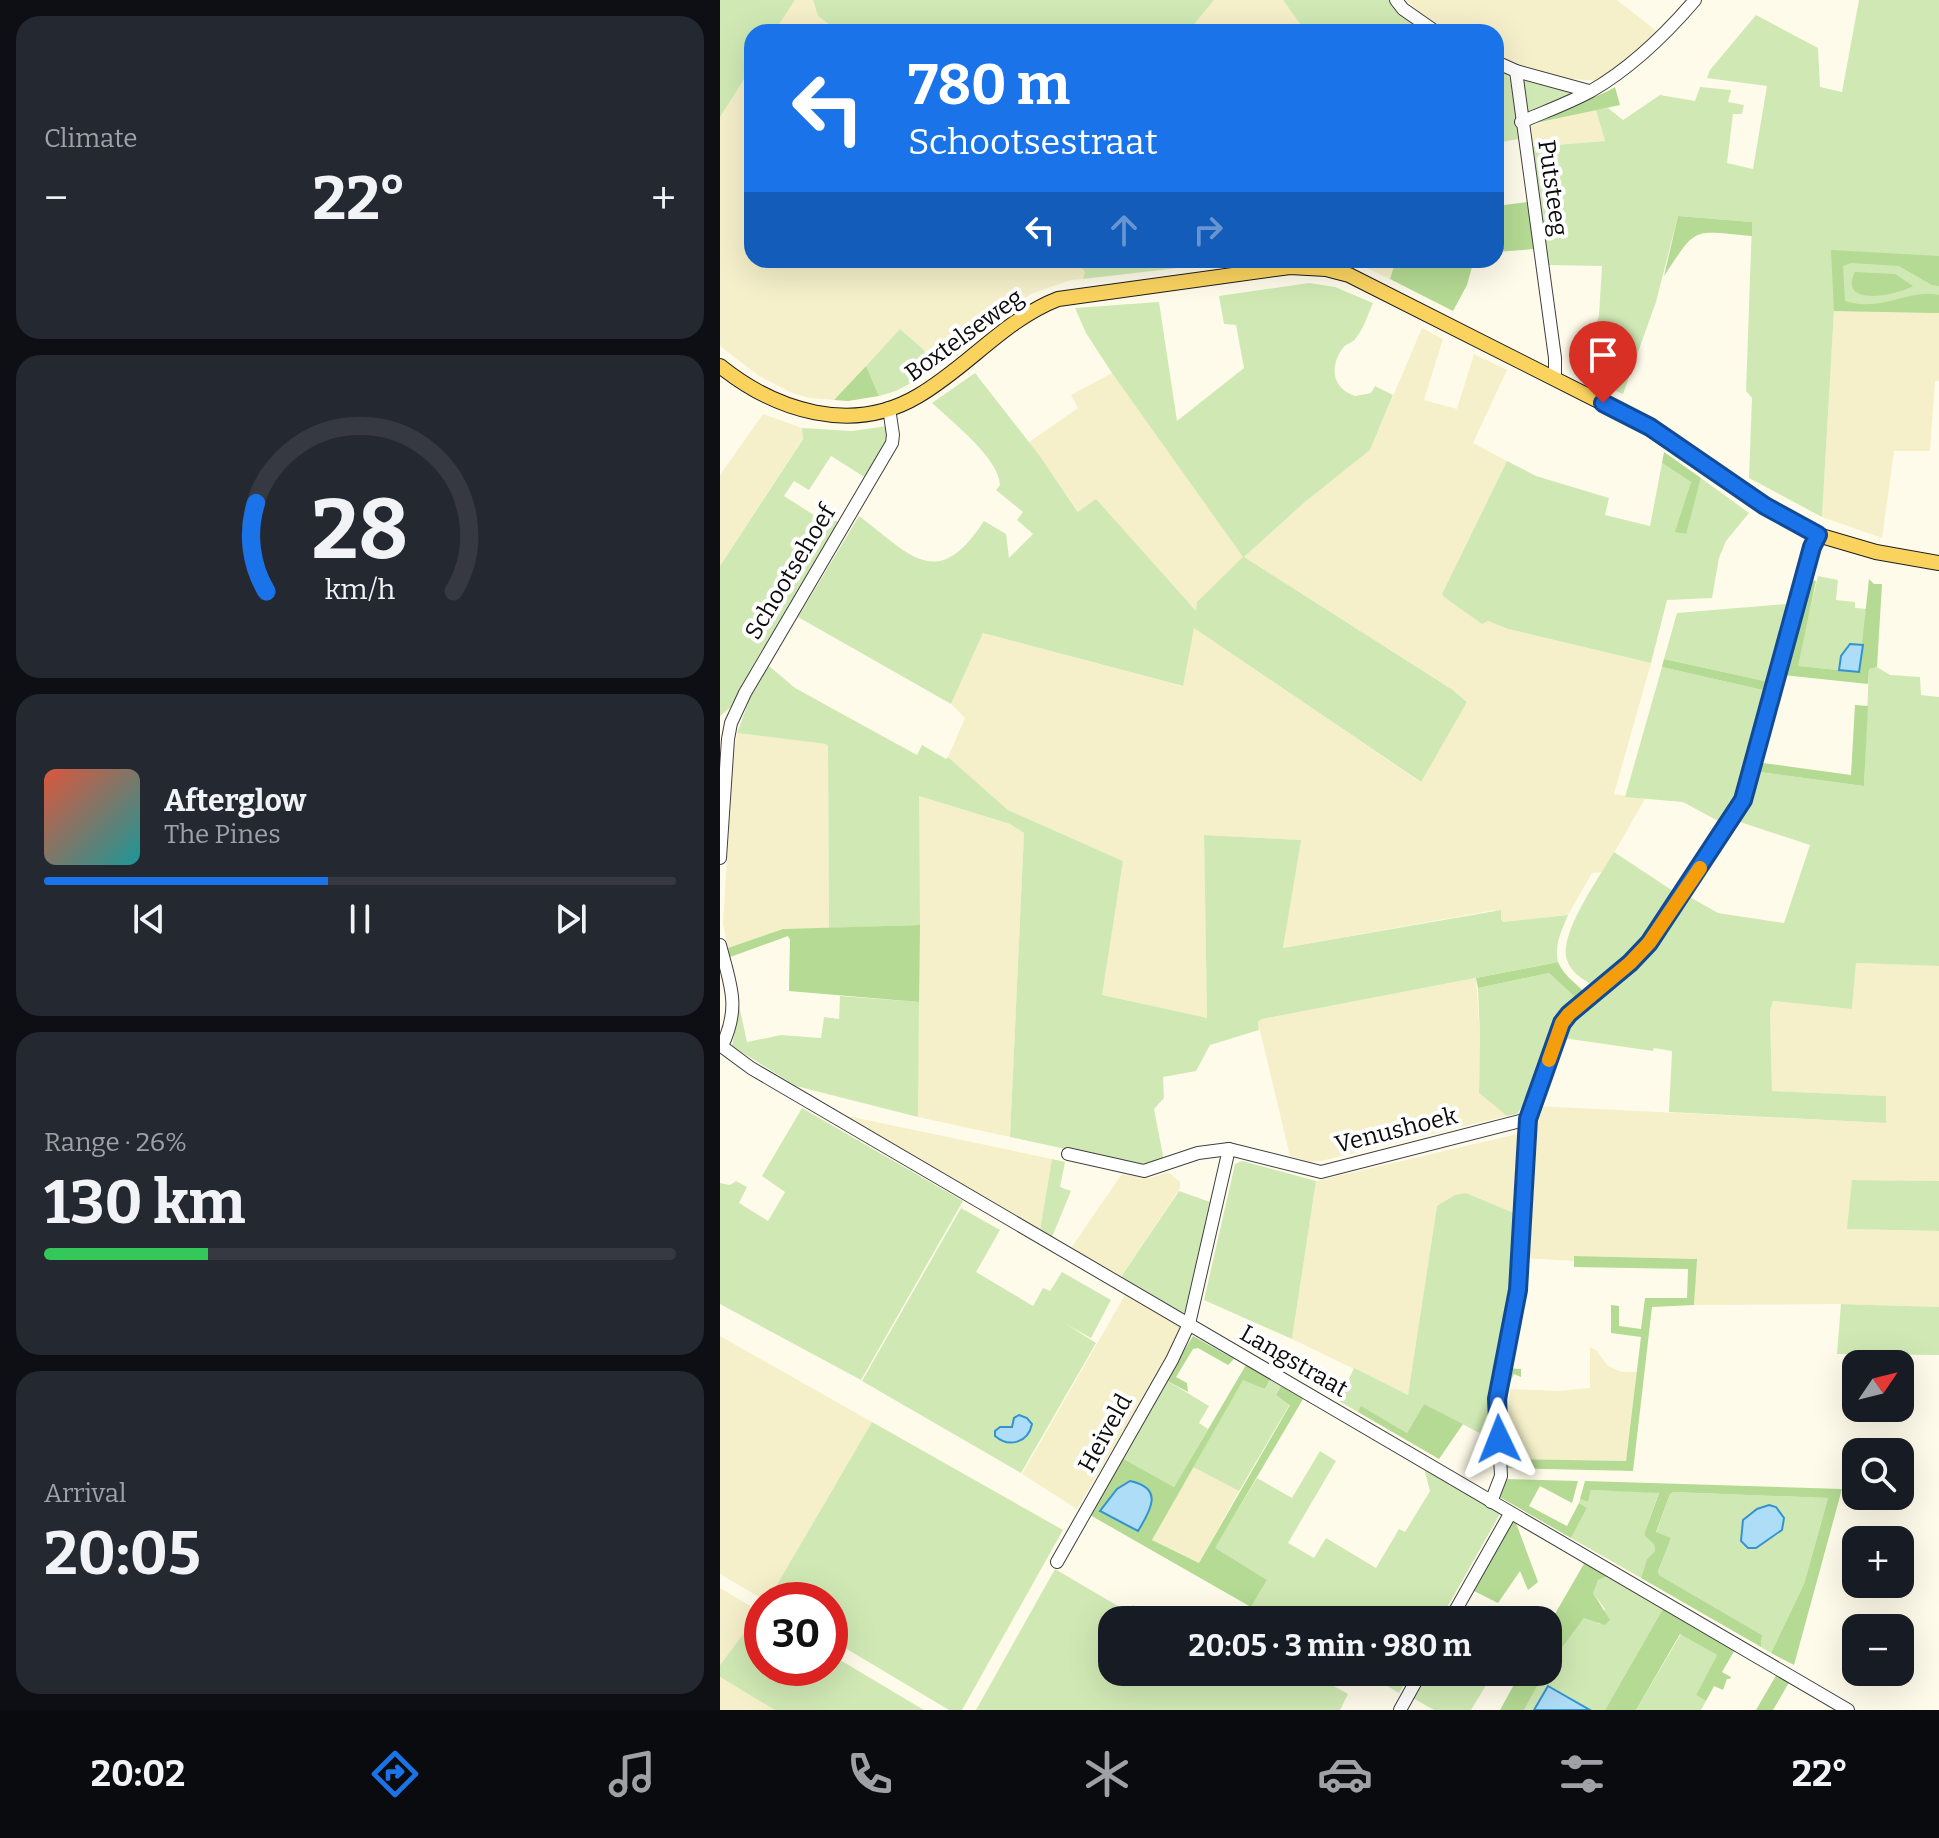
<!DOCTYPE html>
<meta charset="utf-8">
<style>
:root{--surface:#171b24;--page:#242831;--text:#f1f3f6;--muted:#9ea1a6;--line:#363941;--accent:#1a73e8}
body{margin:0;font-family:Bitter,serif;background:var(--page);color:var(--text);height:100vh;display:flex;flex-direction:column;font-size:30px;white-space:nowrap}
*{box-sizing:border-box;margin:0}
p{font-size:26px;color:var(--muted)}
.icon{flex:none;width:44px;height:44px;fill:none;stroke:currentColor;stroke-width:2;stroke-linecap:round;stroke-linejoin:round}
.map{position:relative;flex:1;overflow:hidden}
.panel{display:flex;flex-direction:column;gap:16px;padding:16px;background:#0d0f14;width:720px}
.panel>*{flex:none}
.guide{position:absolute;left:24px;top:24px;width:760px;height:244px;border-radius:24px;box-shadow:0 8px 32px #0002;background:#1a73e8;color:#fff;overflow:hidden}
.needle{width:52px;rotate:55deg}
.controls{position:absolute;left:1122px;top:1350px;display:grid;gap:16px}
.controls a{display:grid;place-items:center;width:72px;height:72px;border-radius:16px;background:var(--surface);box-shadow:0 8px 32px #0002;font-size:40px}
.speed{position:absolute;left:24px;top:1582px;display:flex;gap:16px;font-size:40px;font-weight:700;text-align:center}
.speed>*{display:grid;place-content:center;width:104px;height:104px;border-radius:50%;background:var(--surface);box-shadow:0 8px 32px #0002;line-height:1}
.speed .limit{border:12px solid #d22;background:#fff;color:#111}
.pin{position:absolute;display:grid;place-items:center;width:68px;height:68px;color:#fff;margin:-82px -34px;border-radius:50% 50% 50% 0;rotate:-45deg;box-shadow:0 0 8px #0007}
.pin .icon{rotate:45deg}
.me{position:absolute;width:88px;margin:-44px;rotate:358deg;stroke-linejoin:round;filter:drop-shadow(0 0 6px #0008)}
.turn{display:flex;align-items:center;gap:28px;height:168px;padding:0 32px;font-size:36px}
.turn .icon{width:104px;height:104px;stroke-width:2.5}
.turn b{display:block;font-size:56px;line-height:68px}
.lanes{display:flex;align-items:center;height:76px;padding:0 32px;background:#0003;justify-content:center;gap:40px;direction:ltr}
.lanes .off{opacity:.35}
.big{font-size:60px;font-weight:700;line-height:1.1}
.panel .card{flex:1;display:flex;flex-direction:column;justify-content:center;gap:12px;min-width:0;padding:0 28px;border-radius:24px;background:var(--page)}
.panel .dial{align-items:center;gap:0}
.dial svg{height:208px;overflow:visible;fill:none;stroke:var(--line);stroke-width:7;stroke-linecap:round;text-anchor:middle}
.dial text{fill:var(--text);stroke:none}
.song{display:flex;align-items:center;gap:24px}
.cover{width:96px;height:96px;border-radius:12px;background:linear-gradient(135deg,hsl(10 70% 55%),hsl(180 70% 35%))}
.played{height:8px;border-radius:4px;background:linear-gradient(90deg,var(--accent) 45%,var(--line) 45%)}
.keys{display:flex;justify-content:space-around;direction:ltr}
.heat{display:flex;justify-content:space-between;align-items:center;font-size:44px;direction:ltr}
.charge{height:12px;border-radius:6px;background:linear-gradient(90deg,#34c759 26%,var(--line) 0)}
.trip{position:absolute;left:378px;top:1606px;width:464px;height:80px;border-radius:24px;background:var(--surface);box-shadow:0 8px 32px #0002;font-weight:700;line-height:80px;text-align:center}
.dock{display:flex;height:128px;justify-content:space-around;align-items:center;background:#090b0e;color:var(--muted)}
.dock .icon{width:56px;height:56px}
.dock .active{color:var(--accent)}
.dock b{font-size:36px;color:var(--text)}
main{display:flex;flex:1;min-height:0}
.map>svg:first-child{display:block}
.farmland{fill:#f5f0ca}
.green{fill:#d0e9b4;fill-rule:evenodd}
.forest{fill:#b4da93;fill-rule:evenodd}
.water{fill:#aeddf7;stroke:#3493cf;stroke-width:2}
.lines{fill:none;stroke-linecap:round;stroke-linejoin:round}
.minor-casing{stroke:#3f3f3f;stroke-width:14}
.major-casing{stroke:#1d1d1d;stroke-width:16}
.minor{stroke:#fff;stroke-width:12}
.major{stroke:#fad35f;stroke-width:14}
.route-casing{stroke:#114b97;stroke-width:20}
.route{stroke:#1a73e8;stroke-width:14}
.slow{stroke:#f59e0b;stroke-width:14}
.labels{text-anchor:middle;dominant-baseline:central;stroke-width:8;stroke-linejoin:round;paint-order:stroke}
.street-label{font-size:24px;fill:#0c0c0c;stroke:#fff}
</style>
<main>
<section class="panel">
<div class="card"><p>Climate</p>
<div class="heat"><a>−</a><b class="big">22°</b><a>+</a></div>
</div>
<div class="card dial"><svg viewBox="0 0 100 80">
<path d="M14 69A42 42 0 1 1 86 69"/>
<path d="M14 69A42 42 0 0 1 10 35" stroke="#1a73e8"/>
<text x="50" y="56" font-size="32" font-weight="700">28</text>
<text x="50" y="72" font-size="11">km/h</text>
</svg></div>
<div class="card">
<div class="song"><i class="cover"></i><div><b>Afterglow</b><p>The Pines</p></div></div>
<div class="played"></div>
<div class="keys"><svg class="icon" aria-label="previous" viewBox="0 0 24 24"><path d="M18 5L8 12l10 7zM5 5v14"/></svg><svg class="icon" aria-label="pause" viewBox="0 0 24 24"><path d="M8 5v14M16 5v14"/></svg><svg class="icon" aria-label="next" viewBox="0 0 24 24"><path d="M6 5l10 7-10 7zM19 5v14"/></svg></div>
</div>
<div class="card"><p>Range · 26%</p><b class="big">130 km</b><div class="charge"></div></div>
<div class="card"><p>Arrival</p><b class="big">20:05</b></div>
</section>
<div class="map">
<svg width="1219" height="1710" viewBox="0 0 1219 1710">
<rect width="100%" height="100%" fill="#fffbea"/>
<!-- farmland -->
<g class="farmland">
<polygon points="75,0 93,0 98,16 119,32 54,32"/>
<polygon points="494,0 563,0 586,32 468,32"/>
<polygon points="686,0 897,0 939,33 881,81 851,79 809,69 776,56 776,32 726,32 708,20"/>
<polygon points="32,67 32,260 355,260 365,272 363,279 351,280 311,294 279,317 243,352 212,372 204,350 180,329 114,400 89,398 70,392 39,376 0,346 0,117"/>
<polygon points="876,110 885,141 810,147 808,128 810,125"/>
<polygon points="630,260 676,260 670,279"/>
<polygon points="1114,311 1219,313 1219,381 1215,381 1210,451 1174,451 1162,538 1102,517"/>
<polygon points="702,328 723,339 704,400 737,409 754,354 787,370 753,443 787,461 722,594 724,597 762,623 768,621 788,629 931,663 894,794 925,799 883,872 872,873 848,915 783,922 775,910 563,948 580,840 484,835 487,1019 381,995 403,861 288,810 228,757 245,718 231,704 263,633 462,686 473,627 700,782 747,702 735,691 524,557 478,602 476,612 376,500 359,512 309,442 358,408 351,395 392,373 524,557 585,502 650,450"/>
<polygon points="43,414 82,428 83,438 0,566 0,475"/>
<polygon points="17,733 107,744 108,746 109,928 63,929 8,948 3,924 13,758"/>
<polygon points="199,796 290,824 304,833 290,1137 198,1117"/>
<polygon points="1136,963 1219,966 1219,1181 1133,1180 1128,1229 1219,1231 1219,1307 1121,1304 974,1305 976,1259 855,1256 854,1261 803,1258 809,1122 816,1106 1165,1123 1166,1096 1052,1091 1050,1011 1053,1001 1132,1009"/>
<polygon points="756,978 760,1037 759,1093 787,1116 601,1161 590,1162 570,1156 538,1022 542,1019"/>
<polygon points="118,1114 332,1159 320,1230 231,1179"/>
<polygon points="797,1134 794,1213 746,1193 717,1206 688,1395 572,1339 596,1181"/>
<polygon points="448,1172 460,1182 460,1188 401,1277 351,1248 402,1174 430,1178"/>
<polygon points="405,1295 464,1329 357,1509 302,1474"/>
<polygon points="0,1336 152,1422 48,1600 44,1600 0,1574"/>
<polygon points="870,1347 877,1351 888,1366 902,1372 917,1372 906,1461 795,1459 788,1423 790,1389 839,1391 870,1388"/>
<polygon points="473,1467 519,1491 479,1563 432,1540"/>
<polygon points="0,1588 40,1612 0,1665"/>
<polygon points="0,1677 55,1710 0,1710"/>
</g>
<!-- green -->
<g class="green">
<polygon points="0,0 75,0 54,32 32,32 32,67 0,117"/>
<polygon points="93,0 494,0 468,32 119,32 98,16"/>
<polygon points="563,0 669,0 681,14 702,32 586,32"/>
<polygon points="1139,0 1219,0 1219,313 1114,311 1102,517 1029,478 1032,398 1026,391 1032,222 958,216 936,302 903,394 858,375 879,316 882,266 829,265 810,147 885,141 876,110 888,108 903,120 940,95 975,101 980,87 1011,90 1008,102 1024,105 1022,114 1013,114 1007,163 1033,169 1047,86 987,78 990,70 1036,15 1098,48 1100,87 1122,92"/>
<polygon points="776,69 787,74 790,79 799,139 776,143"/>
<polygon points="801,79 823,85 864,90 807,115"/>
<polygon points="355,260 516,260 517,261 363,279 365,272"/>
<path d="M589,283L615,287L653,303C648,314 644,328 636,338C633,343 626,343 622,349C609,368 613,389 635,396L651,393L655,386L673,395L650,450L585,502L524,557L733,690L747,702L701,782L474,628L463,686L263,633L231,704L78,617L139,516C191,555 217,593 264,521L286,534L289,558L313,534L297,520L303,512L276,490L280,485C279,458 232,422 212,403L255,373L319,455L358,512L376,499L476,611L477,602L523,557L392,373L366,333L355,308L439,302L457,421L524,368L516,325L504,324L499,296Z"/>
<polygon points="180,329 204,350 212,372 176,391 159,396 146,366"/>
<polygon points="167,426 170,435 146,478 111,456 89,490 74,481 64,496 94,515 120,522 13,705 0,716 0,566 83,439 82,428 132,431"/>
<polygon points="787,461 816,476 889,498 885,515 930,526 942,463 971,482 956,531 965,534 981,478 1029,513 1006,541 999,558 992,598 947,600 931,663 788,629 768,621 762,624 724,597 722,594"/>
<polygon points="1098,576 1118,580 1116,600 1135,602 1135,608 1146,609 1143,645 1135,644 1121,656 1119,670 1078,666 1077,664"/>
<polygon points="1067,604 1049,682 944,659 957,613"/>
<path d="M49,666L75,688L197,755L202,745L226,759L228,757L288,810L403,861L382,995L487,1018L484,835L581,840L563,948L781,910V919L783,922L848,915C842,930 834,945 838,962L542,1019L538,1022L539,1030L490,1045L476,1071L443,1077L444,1098L434,1109L444,1161L419,1165L290,1137L304,833L290,824L199,796L200,925L109,928L108,746L106,744L17,733L30,698Z"/>
<polygon points="942,667 1047,691 1023,792 1004,821 1000,822 963,802 905,797"/>
<polygon points="1157,667 1170,675 1200,677 1201,695 1219,697 1219,966 1136,963 1132,1009 1053,1001 1050,1011 1052,1091 1166,1096 1166,1123 949,1112 952,1051 934,1048 933,1051 843,1038 849,1023 925,957 968,896 998,913 1064,923 1090,845 1020,822 1040,772 1144,786 1149,669"/>
<path d="M894,852L956,893L923,942L874,986C863,979 851,973 847,960C838,934 881,875 894,852Z"/>
<path d="M829,973L857,999C826,1024 815,1072 802,1107L797,1114L787,1116L759,1093L760,1037L758,988Z"/>
<polygon points="120,996 199,1002 198,1117 76,1086 12,1046 19,1005 27,1042 61,1035 101,1038 104,1017 119,1019"/>
<polygon points="82,1108 243,1201 141,1380 0,1304 0,1183 10,1185 16,1181 27,1187 19,1203 48,1221 65,1192 42,1176"/>
<polygon points="332,1159 345,1162 340,1187 351,1191 332,1237 320,1230"/>
<polygon points="522,1161 596,1181 572,1339 484,1300 515,1164"/>
<polygon points="1132,1180 1219,1181 1219,1231 1127,1229"/>
<polygon points="459,1191 490,1202 465,1311 463,1313 401,1277"/>
<polygon points="746,1193 794,1213 789,1301 770,1395 771,1439 704,1404 687,1433 642,1407 638,1412 619,1401 634,1368 688,1395 717,1206 735,1195"/>
<polygon points="241,1208 280,1230 256,1272 313,1306 323,1288 330,1291 342,1272 391,1300 371,1338 346,1324 376,1343 301,1473 142,1381"/>
<polygon points="1121,1304 1219,1307 1219,1355 1117,1354"/>
<polygon points="523,1379 545,1389 550,1379 561,1386 556,1395 570,1404 519,1491 473,1467"/>
<polygon points="446,1380 489,1406 479,1423 488,1429 454,1487 402,1458"/>
<polygon points="152,1422 343,1530 242,1710 229,1710 110,1639 110,1600 48,1600"/>
<polygon points="600,1451 616,1461 568,1543 594,1558 606,1538 656,1568 679,1529 685,1532 710,1491 704,1468 781,1512 720,1620 554,1620 531,1607 547,1580 494,1549 537,1478 572,1498"/>
<polygon points="871,1490 939,1492 924,1535 934,1543 935,1551 927,1559 921,1578 851,1538 867,1508 859,1503 860,1499 868,1502"/>
<path d="M953,1492L1108,1498L1084,1584L1051,1653L1041,1647L1042,1635L939,1575L938,1571L951,1538L936,1533L950,1494ZM1030,1513L1060,1533L1036,1548L1022,1524Z"/>
<polygon points="335,1569 408,1612 413,1605 439,1620 392,1620 392,1672 589,1672 628,1694 620,1710 256,1710"/>
<path d="M889,1575L944,1607L885,1710H870L828,1686L814,1710H804L820,1681L832,1678L838,1666L836,1656L864,1618H869L880,1624L885,1609L873,1593C874,1583 878,1576 889,1575Z"/>
<polygon points="40,1612 42,1668 110,1668 110,1654 204,1710 55,1710 0,1677 0,1665"/>
<polygon points="961,1634 997,1655 976,1695 986,1701 981,1710 916,1710"/>
<polygon points="644,1672 691,1672 679,1693"/>
<polygon points="705,1672 762,1672 771,1677 751,1710 714,1710 691,1697"/>
</g>
<!-- forest -->
<g class="forest">
<polygon points="895,87 900,105 816,123 888,91"/>
<polygon points="807,202 814,249 776,252 776,206"/>
<path d="M958,216L1032,222V236C971,231 978,225 944,276Z"/>
<path d="M1111,250L1219,256V286L1212,285L1179,266L1131,263L1123,266L1125,301C1162,313 1189,288 1219,295V313L1114,311Z"/>
<polygon points="676,260 754,260 747,285 733,311 670,279"/>
<path d="M1135,272L1175,274L1193,286C1178,295 1117,308 1135,272Z"/>
<polygon points="146,366 159,396 128,401 114,400"/>
<polygon points="944,452 981,478 966,534 955,532 971,482 942,463"/>
<polygon points="1086,579 1096,581 1078,666 1139,672 1149,579 1154,584 1162,584 1157,667 1149,669 1148,684 1063,675"/>
<polygon points="944,659 1049,682 1047,691 942,667"/>
<polygon points="1135,705 1148,706 1144,786 1040,772 1043,763 1131,775"/>
<polygon points="200,925 199,1002 69,991 70,940 68,936 10,957 8,948 63,929"/>
<path d="M838,962C844,976 855,982 865,993L857,999L829,973L758,988L756,978Z"/>
<path d="M854,1256L977,1259L974,1305L932,1307L913,1471L786,1468L780,1410L787,1368L801,1369V1377L794,1374C783,1393 787,1440 795,1459L906,1461L921,1337L891,1333V1305L899,1306V1326L921,1329L925,1298H967L968,1269L854,1267Z"/>
<polygon points="473,1336 514,1359 508,1365 478,1348 473,1349 456,1377 467,1383 468,1392 446,1380"/>
<path d="M526,1365L550,1379L545,1389L523,1380L432,1540L479,1563L570,1405L556,1395L561,1386L583,1399L495,1548L547,1580L531,1607L370,1515L402,1458L454,1487ZM397,1489L428,1514L418,1531L380,1511Z"/>
<polygon points="704,1404 743,1424 719,1459 638,1412 641,1406 687,1433"/>
<polygon points="783,1479 858,1481 852,1503 820,1486 809,1506 847,1526 859,1503 867,1508 851,1538 778,1496"/>
<polygon points="865,1481 1122,1489 1074,1665 1051,1653 1084,1584 1108,1498 953,1492 950,1494 936,1532 951,1538 938,1571 939,1575 1042,1635 1041,1647 921,1578 927,1559 935,1551 934,1544 924,1535 939,1493 871,1490 868,1502 860,1499"/>
<polygon points="792,1521 796,1523 818,1582 808,1590 800,1571 778,1603 752,1590"/>
<polygon points="865,1562 889,1575 878,1580 873,1593 890,1620 885,1625 864,1618 836,1656 838,1666 832,1678 820,1681 804,1710 780,1710 801,1672 828,1672 828,1626"/>
<polygon points="944,1607 1016,1648 1002,1672 1011,1677 1010,1679 1007,1679 1003,1690 994,1686 986,1701 976,1695 997,1655 960,1634 916,1710 885,1710"/>
<polygon points="1058,1672 1071,1679 1053,1710 1036,1710"/>
</g>
<!-- water -->
<g class="water">
<polygon points="1130,644 1143,645 1139,672 1119,670 1121,656"/>
<path d="M299,1415L307,1418L312,1424C308,1443 289,1448 275,1436V1431L280,1427H292L294,1418Z"/>
<path d="M410,1481C444,1488 431,1510 418,1531L380,1511L397,1489Z"/>
<polygon points="1049,1505 1056,1507 1064,1518 1062,1530 1036,1548 1028,1548 1021,1541 1023,1520 1037,1509"/>
<polygon points="828,1686 870,1710 814,1710"/>
</g>
<g class="lines">
<!-- minor casing -->
<g class="minor-casing">
<g id="minor">
<polyline points="676,0 683,9 716,32"/>
<polyline points="776,62 796,71 869,91"/>
<polyline points="796,71 835,358 835,378"/>
<path d="M801,122C824,112 849,103 871,91C911,68 945,35 975,0"/>
<polyline points="0,858 8,739 11,723 25,693 172,443 173,435 169,408"/>
<path d="M0,945C10,984 21,1006 2,1046"/>
<polyline points="0,1045 31,1068 1128,1710"/>
<polyline points="348,1154 424,1171 478,1153 509,1149 601,1172 808,1119"/>
<polyline points="771,1502 781,1476 777,1399 798,1290 808,1119 842,1023 929,943 1023,800 1092,549 1098,535"/>
<polyline points="337,1562 452,1360 469,1324 509,1149"/>
<polyline points="730,1620 790,1514"/>
<polyline points="680,1710 701,1672"/>
</g>
</g>
<!-- major casing -->
<g class="major-casing">
<path id="major" d="M0,366C56,411 132,435 198,396C248,367 284,320 338,299L570,267L606,269L629,275L930,427L1045,506L1098,535L1156,552L1219,563"/>
</g>
<!-- minor -->
<use href="#minor" class="minor"/>
<!-- major -->
<use href="#major" class="major"/>
</g>
<g class="lines">
<!-- route casing -->
<g class="route-casing">
<polyline id="route" points="779,1439 777,1399 798,1290 808,1119 842,1023 849,1014 910,963 929,943 1023,800 1092,547 1098,535 1045,506 930,427 883,403"/>
</g>
<!-- route -->
<use href="#route" class="route"/>
<!-- slow -->
<polyline class="slow" points="829,1060 842,1023 849,1014 910,963 929,943 980,868"/>
</g>
<g class="labels">
<!-- street labels -->
<g class="street-label">
<text transform="translate(833 188) rotate(82)">Putsteeg</text>
<text transform="translate(244 335) rotate(-36)">Boxtelseweg</text>
<text transform="translate(70 572) rotate(-59)">Schootsehoef</text>
<text transform="translate(676 1130) rotate(-14)">Venushoek</text>
<text transform="translate(574 1361) rotate(30)">Langstraat</text>
<text transform="translate(385 1433) rotate(-61)">Heiveld</text>
</g>
</g>
</svg>
<div class="controls">
<a><svg class="needle" viewBox="-14 -14 28 28"><path d="M0-13l5 13h-10z" fill="#e53935"/><path d="M0 13l5-13h-10z" fill="#9ea1a6"/></svg></a>
<a><svg class="icon" aria-label="search" viewBox="0 0 24 24"><circle cx="10" cy="10" r="6"/><path d="M15 15l6 6"/></svg></a>
<a>+</a>
<a>−</a>
</div>
<div class="speed"><div class="limit">30</div></div>
<div class="pin" style="left:883px;top:403px;background:#d93025"><svg class="icon" aria-label="arrive" viewBox="0 0 24 24"><path d="M6 21V4h12l-3 4 3 4H6"/></svg></div>
<svg class="me" style="left:779px;top:1439px" viewBox="-20 -20 40 40"><path d="M0-17L14 15 0 8-14 15z" fill="#1a73e8" stroke="#fff" stroke-width="4"/></svg>
<div class="trip">20:05 · 3 min · 980 m</div>
<div class="guide">
<div class="turn"><svg class="icon" aria-label="left" viewBox="0 0 24 24"><path d="M17 20v-9H6M10 6l-5 5 5 5"/></svg><div><b>780 m</b>Schootsestraat</div></div>
<div class="lanes"><svg class="icon" aria-label="left" viewBox="0 0 24 24"><path d="M17 20v-9H6M10 6l-5 5 5 5"/></svg><svg class="icon off" aria-label="ahead" viewBox="0 0 24 24"><path d="M12 20V5M6 11l6-6 6 6"/></svg><svg class="icon off" aria-label="right" viewBox="0 0 24 24"><path d="M7 20v-9h11M14 6l5 5-5 5"/></svg></div>
</div>
</div>
</main>
<nav class="dock">
<b>20:02</b>
<svg class="icon active" aria-label="directions" viewBox="0 0 24 24"><path d="M12 3l9 9-9 9-9-9zM9 14v-3h6M13 9l2 2-2 2"/></svg>
<svg class="icon" aria-label="music" viewBox="0 0 24 24"><path d="M9 18V5l10-2v13"/><circle cx="6" cy="18" r="3"/><circle cx="16" cy="16" r="3"/></svg>
<svg class="icon" aria-label="phone" viewBox="0 0 24 24"><path d="M5 4h4l2 5-3 2q2 4 5 5l2-3 5 2v4C11 20 4 13 5 4z"/></svg>
<svg class="icon" aria-label="climate" viewBox="0 0 24 24"><path d="M12 3v18M4 7l16 10M4 17L20 7"/></svg>
<svg class="icon" aria-label="car" viewBox="0 0 24 24"><path d="M5 17H2v-5l4-1 3-4h7l3 4 3 1v5h-3M9 17h6M6 11h13"/><circle cx="7" cy="17" r="2"/><circle cx="17" cy="17" r="2"/></svg>
<svg class="icon" aria-label="filters" viewBox="0 0 24 24"><path d="M4 7h16M4 17h16"/><circle cx="9" cy="7" r="2"/><circle cx="15" cy="17" r="2"/></svg>
<b>22°</b>
</nav>
